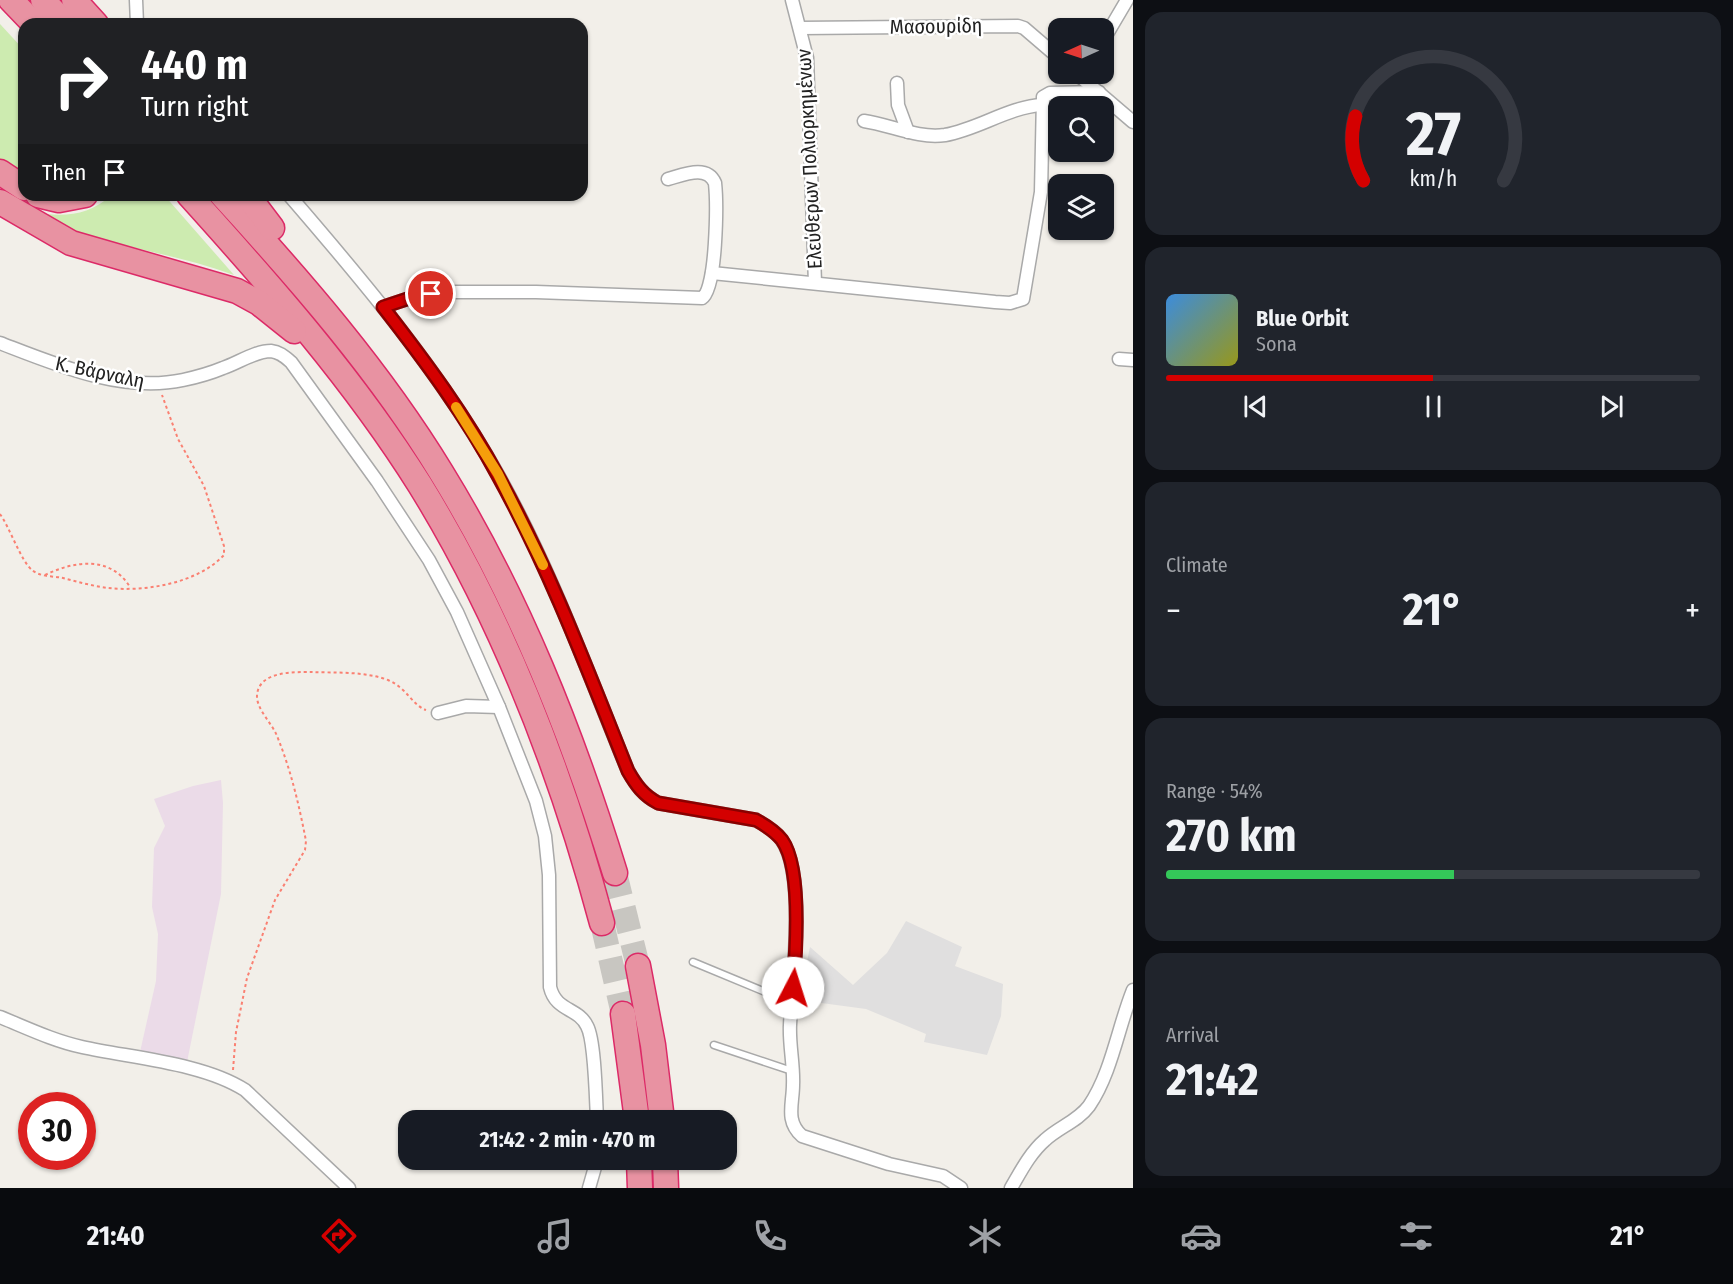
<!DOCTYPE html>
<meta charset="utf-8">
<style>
:root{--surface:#171b24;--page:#20242c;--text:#f1f3f6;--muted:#9ea1a6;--line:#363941;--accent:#d40000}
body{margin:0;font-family:"Fira Sans Condensed",sans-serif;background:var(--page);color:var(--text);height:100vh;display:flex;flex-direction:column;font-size:22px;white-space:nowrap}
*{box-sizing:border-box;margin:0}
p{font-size:20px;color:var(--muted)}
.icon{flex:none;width:33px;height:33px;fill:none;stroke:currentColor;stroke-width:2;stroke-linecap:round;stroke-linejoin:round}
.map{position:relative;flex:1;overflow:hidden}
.details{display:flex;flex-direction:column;gap:12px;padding:12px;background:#0d0f14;width:600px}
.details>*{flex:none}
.hud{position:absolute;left:18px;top:18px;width:570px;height:183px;border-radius:18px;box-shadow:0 2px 4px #0004;background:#202124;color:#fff;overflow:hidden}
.needle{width:39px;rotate:267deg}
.fabs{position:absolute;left:1048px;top:18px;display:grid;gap:12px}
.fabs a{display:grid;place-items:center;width:66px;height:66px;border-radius:12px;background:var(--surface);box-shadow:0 2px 4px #0004;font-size:30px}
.speed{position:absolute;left:18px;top:1092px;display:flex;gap:12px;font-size:30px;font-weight:700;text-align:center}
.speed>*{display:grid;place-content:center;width:78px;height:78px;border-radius:50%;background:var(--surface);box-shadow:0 2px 4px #0004;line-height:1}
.speed .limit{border:9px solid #d22;background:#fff;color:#111}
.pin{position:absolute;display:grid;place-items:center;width:51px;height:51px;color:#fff;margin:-26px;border:3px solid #fff;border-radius:50%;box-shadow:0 2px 6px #0007}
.me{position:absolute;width:66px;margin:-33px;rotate:5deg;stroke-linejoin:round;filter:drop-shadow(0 0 4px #0008)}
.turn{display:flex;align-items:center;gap:21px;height:126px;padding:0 24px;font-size:27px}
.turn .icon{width:78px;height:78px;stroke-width:2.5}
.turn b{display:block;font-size:42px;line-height:51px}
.then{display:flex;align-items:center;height:57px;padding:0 24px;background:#0003;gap:12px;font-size:22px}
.big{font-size:45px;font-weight:700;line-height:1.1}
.details .tile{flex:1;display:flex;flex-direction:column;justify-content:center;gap:9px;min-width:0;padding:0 21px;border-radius:18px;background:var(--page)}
.details .dial{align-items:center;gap:0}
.dial svg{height:156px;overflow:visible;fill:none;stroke:var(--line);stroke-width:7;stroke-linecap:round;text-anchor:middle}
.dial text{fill:var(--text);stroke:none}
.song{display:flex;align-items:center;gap:18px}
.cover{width:72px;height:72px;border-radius:9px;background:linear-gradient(135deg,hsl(210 70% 55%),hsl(60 70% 35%))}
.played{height:6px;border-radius:3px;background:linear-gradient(90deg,var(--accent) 50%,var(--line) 50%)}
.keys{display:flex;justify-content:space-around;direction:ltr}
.heat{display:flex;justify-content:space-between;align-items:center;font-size:33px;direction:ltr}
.charge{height:9px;border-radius:4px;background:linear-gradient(90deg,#34c759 54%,var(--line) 0)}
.trip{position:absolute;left:398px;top:1110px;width:339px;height:60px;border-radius:18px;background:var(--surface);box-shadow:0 2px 4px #0004;font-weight:700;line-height:60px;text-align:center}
.tab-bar{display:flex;height:96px;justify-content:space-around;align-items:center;background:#090b0e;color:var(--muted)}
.tab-bar .icon{width:42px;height:42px}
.tab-bar .selected{color:var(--accent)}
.tab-bar b{font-size:27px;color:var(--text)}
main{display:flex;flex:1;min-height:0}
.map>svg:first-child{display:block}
.residential{fill:#e0dfdf}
.industrial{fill:#ebdbe8}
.grass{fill:#cdebb0}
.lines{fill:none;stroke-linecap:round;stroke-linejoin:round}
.highway-tunnel{stroke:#c8c6c1;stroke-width:24;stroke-dasharray:24 12;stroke-linecap:butt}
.lane-casing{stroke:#a9a9a9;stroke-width:9}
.street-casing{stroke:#a9a9a9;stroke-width:15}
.highway-casing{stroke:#dc2a67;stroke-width:27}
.path{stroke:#fa8072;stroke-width:2;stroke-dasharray:3 3;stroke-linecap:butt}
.lane{stroke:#fff;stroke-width:6}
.street{stroke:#fff;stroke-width:12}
.highway{stroke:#e892a2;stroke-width:24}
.route-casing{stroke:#8a0000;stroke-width:15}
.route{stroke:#d40000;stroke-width:10}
.slow{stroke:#f59e0b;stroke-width:10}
.labels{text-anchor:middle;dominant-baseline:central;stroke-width:5;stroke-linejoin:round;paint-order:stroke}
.street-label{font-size:20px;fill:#222;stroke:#fff}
</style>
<main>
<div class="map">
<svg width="1133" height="1188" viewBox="0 0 1133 1188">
<rect width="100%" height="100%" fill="#f2efe9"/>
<!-- residential -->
<polygon class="residential" points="906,921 962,947 955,966 1003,984 1001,1016 987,1055 924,1042 926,1034 866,1009 799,1000 810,947 853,985 887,953"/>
<!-- industrial -->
<polygon class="industrial" points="221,780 223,803 221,894 187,1062 140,1052 156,981 158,934 152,907 154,848 165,826 154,799 193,786"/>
<!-- grass -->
<g class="grass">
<polygon points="0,24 24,50 24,182 0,166"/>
<path d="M112,195H164L234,275C188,258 143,251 96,238C73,232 53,221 32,212C62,217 87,217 112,195Z"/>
<polygon points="201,195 210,195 315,314 406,435 456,514 536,675 611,893 604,895 492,598"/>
</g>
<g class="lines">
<!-- highway-tunnel -->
<g class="highway-tunnel">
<polyline points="615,873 638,966"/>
<polyline points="602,923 623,1014"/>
</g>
<!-- lane casing -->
<g class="lane-casing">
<g id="lane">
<polyline points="693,962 792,1003"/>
<polyline points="714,1045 792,1071"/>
</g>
</g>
<!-- street casing -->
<g class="street-casing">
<g id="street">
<polyline points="136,0 137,24"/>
<polyline points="792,0 807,58 815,283"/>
<polyline points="800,28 1018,26 1024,28 1059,58"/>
<polyline points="1104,39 1127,0"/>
<polyline points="1077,74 1133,122"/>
<polyline points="897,83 898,105 908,132"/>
<path d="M864,121C891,125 918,139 945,135C979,129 1008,107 1042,105"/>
<path d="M289,195C365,283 441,373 498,475C551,569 587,671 628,771C636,785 643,795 658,803L756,820C765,825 775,831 781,839C807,874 792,982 790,1025C789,1045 794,1065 793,1085C793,1104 785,1121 802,1136L889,1164L943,1176L961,1188"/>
<polyline points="712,273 995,302 1010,303 1023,299 1041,192 1043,97 1050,93 1099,92"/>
<path d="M383,307L416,296L446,292H536L702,298C717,289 717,202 715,183C707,164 683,175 668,179"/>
<path d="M0,343C57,365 122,393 183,380C197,377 211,373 223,368C238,363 255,351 271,351C280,352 285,357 291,362L377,481L429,560L457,612L499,707L536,801L545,836L549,875L550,987C556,1012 578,1007 587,1026C595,1040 596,1101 597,1120"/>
<polyline points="1119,359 1133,360"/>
<polyline points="438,713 466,706 499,707"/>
<path d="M0,1017C27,1028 54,1041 82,1047C132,1058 203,1063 245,1090L349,1188"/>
<polyline points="589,1188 597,1160"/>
<path d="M1011,1188C1021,1171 1030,1153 1045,1140C1059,1127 1078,1121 1089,1106C1112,1072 1118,1027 1133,990"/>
</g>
</g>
<!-- highway casing -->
<g class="highway-casing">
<g id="highway">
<polyline points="11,0 34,24"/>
<polyline points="43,0 65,24"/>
<polyline points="74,0 96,24"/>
<polyline points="0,172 24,188"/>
<polyline points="38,195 59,200 85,195"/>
<path d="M189,195C272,287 354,380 420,485C504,621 561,770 602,923"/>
<path d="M222,195C301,281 380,372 441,472C518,597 572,733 615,873"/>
<polyline points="247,195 272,228"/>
<polyline points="0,202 71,243 237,291 259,303 294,331"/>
<polyline points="638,966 653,1045 662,1120"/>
<polyline points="623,1014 637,1120"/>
<polyline points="639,1160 640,1188"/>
<polyline points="665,1160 666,1188"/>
</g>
</g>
<!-- path -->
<g class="path">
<path d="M0,514C10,528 21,561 32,570C40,577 53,576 63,578C78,582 93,586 108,588C146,592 198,583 224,555V546L204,486L178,439L162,395"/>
<path d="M45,575C74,561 110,555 130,587"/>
<path d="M233,1070L236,1032L247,978L275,900L305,850L306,841C299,805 291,770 277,736C272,723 256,709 257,695C259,671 294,672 311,672C335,673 364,671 388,680C407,688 412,705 426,710"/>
</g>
<!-- lane -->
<use href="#lane" class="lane"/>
<!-- street -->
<use href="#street" class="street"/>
<!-- highway -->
<use href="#highway" class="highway"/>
</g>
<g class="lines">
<!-- route casing -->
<g class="route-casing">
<path id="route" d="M431,294L416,296L383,307C425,361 466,416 498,476C550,570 588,671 628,771C636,785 643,795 658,803L756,820C765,825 775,831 782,840C802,868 796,953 793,988"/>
</g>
<!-- route -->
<use href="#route" class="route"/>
<!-- slow -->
<polyline class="slow" points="456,407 498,474 543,565"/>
</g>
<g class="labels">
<!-- street labels -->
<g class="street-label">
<text transform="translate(936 26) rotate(-1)">Μασουρίδη</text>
<text transform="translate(809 159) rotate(-93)">Ελεύθερων Πολιορκημένων</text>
<text transform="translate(100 372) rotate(12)">Κ. Βάρναλη</text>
</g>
</g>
</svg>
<div class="fabs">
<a><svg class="needle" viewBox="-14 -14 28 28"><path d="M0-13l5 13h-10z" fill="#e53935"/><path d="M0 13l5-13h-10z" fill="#9ea1a6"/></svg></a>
<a><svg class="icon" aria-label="search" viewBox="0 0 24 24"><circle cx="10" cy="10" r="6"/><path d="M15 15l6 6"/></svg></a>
<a><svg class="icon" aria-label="layers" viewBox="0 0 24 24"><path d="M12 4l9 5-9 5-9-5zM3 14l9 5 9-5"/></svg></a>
</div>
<div class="speed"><div class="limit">30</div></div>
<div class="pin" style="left:431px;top:294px;background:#d93025"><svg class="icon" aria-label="arrive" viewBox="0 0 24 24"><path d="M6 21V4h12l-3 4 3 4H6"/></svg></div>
<svg class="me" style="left:793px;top:988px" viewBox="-20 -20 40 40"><circle r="19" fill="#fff"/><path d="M0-13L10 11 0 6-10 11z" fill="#d40000"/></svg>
<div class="trip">21:42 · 2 min · 470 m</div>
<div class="hud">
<div class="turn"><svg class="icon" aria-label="right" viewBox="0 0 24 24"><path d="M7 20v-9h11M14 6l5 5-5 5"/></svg><div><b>440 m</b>Turn right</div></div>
<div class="then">Then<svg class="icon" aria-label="arrive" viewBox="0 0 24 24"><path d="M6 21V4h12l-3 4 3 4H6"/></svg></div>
</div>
</div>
<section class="details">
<div class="tile dial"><svg viewBox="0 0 100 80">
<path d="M14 69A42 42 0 1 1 86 69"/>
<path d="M14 69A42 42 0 0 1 10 36" stroke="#d40000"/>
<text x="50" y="56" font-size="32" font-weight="700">27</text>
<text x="50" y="72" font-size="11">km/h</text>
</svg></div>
<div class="tile">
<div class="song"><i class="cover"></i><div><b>Blue Orbit</b><p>Sona</p></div></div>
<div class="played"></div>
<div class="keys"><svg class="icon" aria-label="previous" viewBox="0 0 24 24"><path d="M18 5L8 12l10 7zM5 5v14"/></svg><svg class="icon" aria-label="pause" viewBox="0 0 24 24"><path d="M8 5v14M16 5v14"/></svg><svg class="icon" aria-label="next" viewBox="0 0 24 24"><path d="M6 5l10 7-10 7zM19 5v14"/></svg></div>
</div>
<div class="tile"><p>Climate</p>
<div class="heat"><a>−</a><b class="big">21°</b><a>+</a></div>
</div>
<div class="tile"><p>Range · 54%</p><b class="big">270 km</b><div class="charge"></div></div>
<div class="tile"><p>Arrival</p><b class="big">21:42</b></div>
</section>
</main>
<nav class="tab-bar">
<b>21:40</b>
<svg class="icon selected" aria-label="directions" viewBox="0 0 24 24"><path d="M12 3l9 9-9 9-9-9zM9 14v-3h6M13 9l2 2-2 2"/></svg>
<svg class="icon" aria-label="music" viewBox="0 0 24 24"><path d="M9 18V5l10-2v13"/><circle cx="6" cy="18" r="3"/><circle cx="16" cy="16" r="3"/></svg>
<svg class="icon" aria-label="phone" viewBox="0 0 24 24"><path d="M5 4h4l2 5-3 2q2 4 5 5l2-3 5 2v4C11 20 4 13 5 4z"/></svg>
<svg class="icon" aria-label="climate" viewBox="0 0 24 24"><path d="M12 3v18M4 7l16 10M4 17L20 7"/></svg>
<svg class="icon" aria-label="car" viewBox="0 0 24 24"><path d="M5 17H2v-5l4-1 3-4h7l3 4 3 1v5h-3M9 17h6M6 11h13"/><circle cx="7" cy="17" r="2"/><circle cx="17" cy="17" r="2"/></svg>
<svg class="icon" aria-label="filters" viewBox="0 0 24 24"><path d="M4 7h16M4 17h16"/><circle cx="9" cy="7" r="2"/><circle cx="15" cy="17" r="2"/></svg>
<b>21°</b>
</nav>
